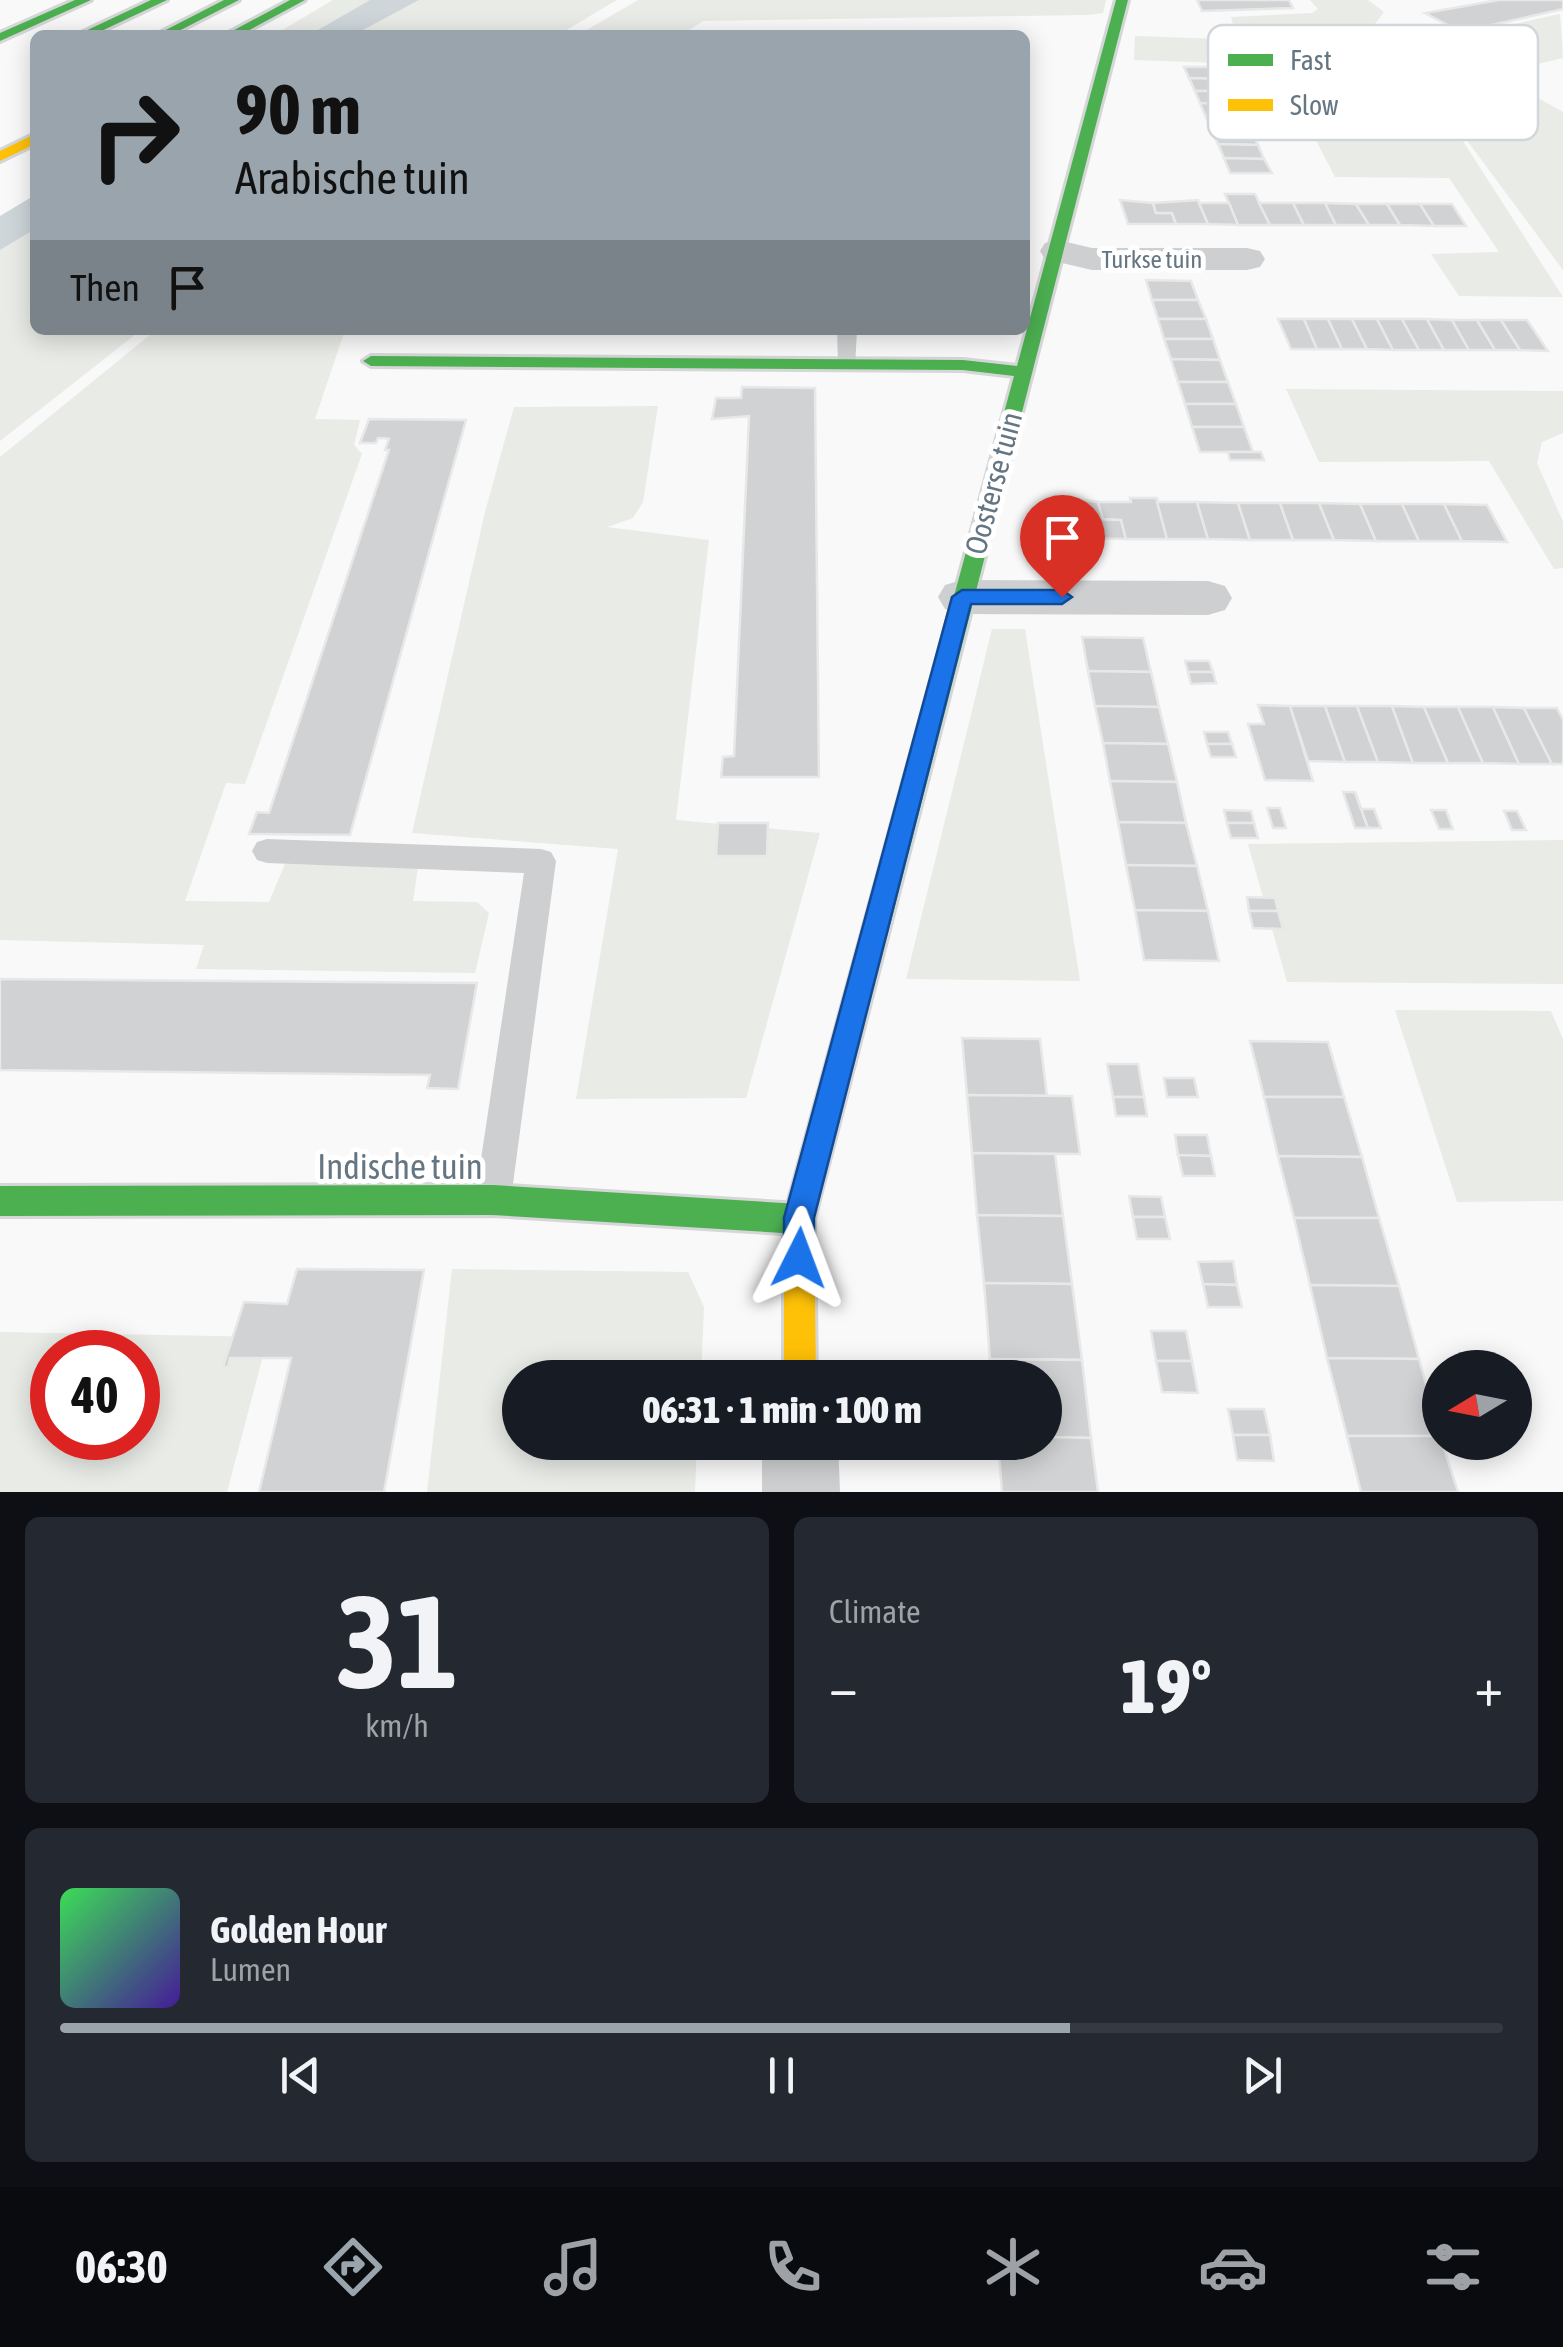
<!DOCTYPE html>
<meta charset="utf-8">
<style>
:root{--surface:#171b24;--page:#242831;--text:#f1f3f6;--muted:#9ea1a6;--line:#363941;--accent:#99a4ac}
body{margin:0;font-family:"Asap Condensed",sans-serif;background:var(--page);color:var(--text);height:100vh;display:flex;flex-direction:column;font-size:38px;white-space:nowrap}
*{box-sizing:border-box;margin:0}
p{font-size:32px;color:var(--muted)}
.icon{flex:none;width:55px;height:55px;fill:none;stroke:currentColor;stroke-width:2;stroke-linecap:round;stroke-linejoin:round}
.map{position:relative;height:1492px;overflow:hidden}
.drawer{display:flex;flex-direction:column;gap:25px;padding:25px;background:#0d0f14;flex:1}
.drawer>*{flex:none}
.guide{position:absolute;left:30px;top:30px;width:1000px;height:305px;border-radius:15px;box-shadow:0 5px 25px #0003;background:#99a4ac;color:#111;overflow:hidden}
.needle{width:65px;rotate:260deg}
.tools{position:absolute;left:1422px;top:1350px;display:grid;gap:20px}
.tools a{display:grid;place-items:center;width:110px;height:110px;border-radius:50%;background:var(--surface);box-shadow:0 5px 25px #0003;font-size:50px}
.speed{position:absolute;left:30px;top:1330px;display:flex;gap:20px;font-size:50px;font-weight:700;text-align:center}
.speed>*{display:grid;place-content:center;width:130px;height:130px;border-radius:50%;background:var(--surface);box-shadow:0 5px 25px #0003;line-height:1}
.speed .limit{border:15px solid #d22;background:#fff;color:#111}
.pin{position:absolute;display:grid;place-items:center;width:85px;height:85px;color:#fff;margin:-102px -42px;border-radius:50% 50% 50% 0;rotate:-45deg;box-shadow:0 0 10px #0007}
.pin .icon{rotate:45deg}
.me{position:absolute;width:110px;margin:-55px;rotate:3deg;stroke-linejoin:round;filter:drop-shadow(0 0 8px #0008)}
.turn{display:flex;align-items:center;gap:35px;height:210px;padding:0 40px;font-size:45px}
.turn .icon{width:130px;height:130px;stroke-width:2.5}
.turn b{display:block;font-size:70px;line-height:85px}
.then{display:flex;align-items:center;height:95px;padding:0 40px;background:#0003;gap:20px;font-size:38px}
.big{font-size:75px;font-weight:800;line-height:1.1}
.drawer .card{flex:1;display:flex;flex-direction:column;justify-content:center;gap:15px;min-width:0;padding:0 35px;border-radius:15px;background:var(--page)}
.drawer .dial{align-items:center;gap:0}
.dial b{font-size:130px;line-height:1}
.song{display:flex;align-items:center;gap:30px}
.cover{width:120px;height:120px;border-radius:15px;background:linear-gradient(135deg,hsl(130 70% 55%),hsl(260 70% 35%))}
.played{height:10px;border-radius:5px;background:linear-gradient(90deg,var(--accent) 70%,var(--line) 70%)}
.keys{display:flex;justify-content:space-around;direction:ltr}
.heat{display:flex;justify-content:space-between;align-items:center;font-size:55px;direction:ltr}
.drawer .tiles{flex:1;display:grid;gap:25px;grid-template-columns:1fr 1fr}
.card:last-child{grid-column:span 2}
.trip{position:absolute;left:502px;top:1360px;width:560px;height:100px;border-radius:50px;background:var(--surface);box-shadow:0 5px 25px #0003;font-weight:800;line-height:100px;text-align:center}
.tab-bar{display:flex;height:160px;justify-content:space-around;align-items:center;background:#090b0e;color:var(--muted)}
.tab-bar .icon{width:70px;height:70px}
.tab-bar .current{color:var(--accent)}
.tab-bar b{font-size:45px;color:var(--text)}
.map>svg:first-child{display:block}
.green{fill:#e8ebe6;fill-rule:evenodd}
.water{fill:#ced6d9}
.building{fill:#d0d2d3;stroke:#e8e8e8;stroke-width:2.5}
.lines{fill:none;stroke-linecap:round;stroke-linejoin:round}
.fast-casing{stroke:#d5d6d7;stroke-width:6}
.slow-casing{stroke:#d5d6d7;stroke-width:6}
.lane{fill:#cecfd0;fill-rule:evenodd}
.street{fill:#cecfd0;fill-rule:evenodd}
.fast{fill:#4caf50;fill-rule:evenodd}
.slow{fill:#ffc107;fill-rule:evenodd}
.route{fill:#1a73e8;stroke:#114b97;stroke-width:2.5}
.labels{text-anchor:middle;dominant-baseline:central;stroke-width:10;stroke-linejoin:round;paint-order:stroke}
.far-street-label{font-size:25px;fill:#657683;stroke:#fff}
.street-label{font-size:30px;fill:#657683;stroke:#fff}
.near-street-label{font-size:35px;fill:#657683;stroke:#fff}
.key{fill:#fff;stroke:#d1d6da;stroke-width:2.5}
.key-label{font-size:28px;fill:#657683}
</style>
<div class="map">
<svg width="1563" height="1492" viewBox="0 0 1563 1492">
<rect width="100%" height="100%" fill="#f9f9f9"/>
<!-- green -->
<g class="green">
<polygon points="333,0 370,0 309,35 274,35"/>
<polygon points="419,0 617,0 558,35 354,35"/>
<polygon points="638,0 1106,0 1103,13 1087,15 703,21 682,35 578,35"/>
<polygon points="1310,0 1368,0 1384,12 1375,24 1321,32 1235,32 1231,17 1312,13 1318,9"/>
<polygon points="1560,14 1563,58 1495,74 1563,112 1563,270 1463,135 1406,30 1409,27 1436,41"/>
<polygon points="1391,29 1563,297 1459,296 1431,254 1499,252 1449,178 1335,177 1277,65 1134,60 1135,36 1281,41"/>
<polygon points="35,229 35,330 141,330 0,441 0,250"/>
<polygon points="156,330 345,330 315,419 360,420 354,445 362,454 245,784 226,783 185,901 269,902 285,864 418,867 413,901 477,902 489,913 475,973 196,969 204,945 0,940 0,457"/>
<polygon points="1286,389 1563,391 1563,433 1542,442 1537,463 1563,522 1563,568 1554,569 1489,461 1319,462"/>
<polygon points="658,406 643,502 633,518 607,527 709,540 676,820 820,833 746,1098 576,1099 618,849 412,833 485,512 514,407"/>
<polygon points="992,629 1025,629 1080,981 906,979"/>
<polygon points="1563,840 1563,984 1287,982 1248,844"/>
<polygon points="1395,1010 1551,1011 1563,1039 1563,1201 1457,1202"/>
<polygon points="452,1269 688,1272 704,1307 701,1377 520,1378 520,1442 697,1443 695,1492 427,1492"/>
<path d="M0,1332L268,1337L227,1492H0ZM52,1352H138V1438H52Z"/>
</g>
<!-- water -->
<g class="water">
<polygon points="370,0 419,0 354,35 309,35"/>
<polygon points="35,195 35,229 0,250 0,216"/>
</g>
<!-- building -->
<g class="building">
<polygon points="1197,0 1289,0 1293,8 1202,11"/>
<polygon points="1499,0 1563,0 1563,9 1461,32 1425,13"/>
<polygon points="1184,67 1220,67 1226,79 1189,78"/>
<polygon points="1189,78 1226,79 1232,91 1195,91"/>
<polygon points="1195,91 1232,91 1238,104 1200,103"/>
<polygon points="1200,103 1238,104 1245,117 1206,117"/>
<polygon points="1206,117 1245,117 1251,131 1212,130"/>
<polygon points="1212,130 1251,131 1258,145 1218,144"/>
<polygon points="1218,144 1258,145 1264,159 1224,158"/>
<polygon points="1224,158 1264,159 1272,173 1230,173"/>
<polygon points="1225,194 1255,194 1270,225 1238,225"/>
<polygon points="1120,200 1153,203 1156,213 1172,213 1176,224 1128,224"/>
<polygon points="1198,200 1208,224 1176,224 1172,213 1156,213 1153,203"/>
<polygon points="1199,203 1229,203 1238,225 1208,224"/>
<polygon points="1259,203 1293,203 1304,225 1270,225"/>
<polygon points="1293,203 1325,203 1336,225 1304,225"/>
<polygon points="1325,203 1356,204 1369,225 1336,225"/>
<polygon points="1356,204 1387,204 1400,225 1369,225"/>
<polygon points="1387,204 1420,204 1434,226 1400,225"/>
<polygon points="1420,204 1452,204 1466,226 1434,226"/>
<polygon points="1146,280 1191,281 1198,300 1152,300"/>
<polygon points="1152,300 1198,300 1206,319 1158,319"/>
<polygon points="1158,319 1206,319 1213,339 1164,339"/>
<polygon points="1278,319 1304,319 1317,349 1291,349"/>
<polygon points="1304,319 1328,319 1342,349 1317,349"/>
<polygon points="1328,319 1352,319 1367,349 1342,349"/>
<polygon points="1352,319 1377,319 1393,350 1367,349"/>
<polygon points="1377,319 1402,319 1419,350 1393,350"/>
<polygon points="1402,319 1427,319 1444,350 1419,350"/>
<polygon points="1427,319 1452,320 1469,350 1444,350"/>
<polygon points="1452,320 1477,320 1495,350 1469,350"/>
<polygon points="1477,320 1501,320 1520,350 1495,350"/>
<polygon points="1501,320 1527,320 1548,351 1520,350"/>
<polygon points="1164,339 1213,339 1220,360 1171,359"/>
<polygon points="1171,359 1220,360 1228,382 1178,382"/>
<polygon points="1178,382 1228,382 1236,404 1185,404"/>
<polygon points="742,387 815,388 819,777 721,777 723,757 734,756 749,416 712,419 716,398 741,398"/>
<polygon points="1185,404 1236,404 1244,427 1192,427"/>
<polygon points="369,419 466,420 350,835 249,834 257,812 269,813 389,450 385,450 389,439 384,438 378,438 376,443 360,443"/>
<polygon points="1192,427 1244,427 1253,452 1200,452"/>
<polygon points="1228,452 1261,452 1264,460 1230,460"/>
<polygon points="1055,497 1098,502 1103,519 1121,520 1126,539 1063,538"/>
<polygon points="1130,498 1157,498 1167,539 1126,539 1121,520 1103,519 1098,502 1131,502"/>
<polygon points="1157,502 1197,502 1208,539 1167,539"/>
<polygon points="1197,502 1238,503 1250,540 1208,539"/>
<polygon points="1238,503 1280,503 1293,540 1250,540"/>
<polygon points="1280,503 1319,503 1334,540 1293,540"/>
<polygon points="1319,503 1360,504 1376,541 1334,540"/>
<polygon points="1360,504 1402,504 1419,541 1376,541"/>
<polygon points="1402,504 1444,504 1462,541 1419,541"/>
<polygon points="1444,504 1487,505 1507,542 1462,541"/>
<polygon points="1082,637 1143,638 1151,672 1088,671"/>
<polygon points="1185,661 1209,661 1213,672 1188,672"/>
<polygon points="1088,671 1151,672 1159,707 1095,706"/>
<polygon points="1188,672 1213,672 1216,683 1191,684"/>
<polygon points="1258,705 1290,706 1313,781 1265,780 1248,724 1264,724"/>
<polygon points="1095,706 1159,707 1168,744 1103,743"/>
<polygon points="1290,706 1325,706 1345,762 1308,761"/>
<polygon points="1325,706 1357,706 1378,762 1345,762"/>
<polygon points="1357,706 1392,706 1413,763 1378,762"/>
<polygon points="1392,706 1424,707 1448,763 1413,763"/>
<polygon points="1424,707 1458,707 1483,763 1448,763"/>
<polygon points="1458,707 1493,707 1519,764 1483,763"/>
<polygon points="1493,707 1524,708 1552,764 1519,764"/>
<polygon points="1524,708 1557,708 1563,720 1563,764 1552,764"/>
<polygon points="1204,732 1228,732 1232,744 1207,744"/>
<polygon points="1103,743 1168,744 1177,782 1110,781"/>
<polygon points="1207,744 1232,744 1236,757 1211,757"/>
<polygon points="1110,781 1177,782 1186,823 1118,822"/>
<polygon points="1343,792 1355,792 1368,828 1355,828"/>
<polygon points="1355,792 1361,809 1374,809 1381,828 1368,828"/>
<polygon points="1267,808 1280,808 1286,828 1273,828"/>
<polygon points="1224,810 1251,811 1254,823 1227,823"/>
<polygon points="1431,810 1446,810 1453,829 1439,829"/>
<polygon points="1504,811 1517,811 1526,830 1512,830"/>
<polygon points="1118,822 1186,823 1197,866 1126,865"/>
<polygon points="718,823 768,823 767,856 716,856"/>
<polygon points="1227,823 1254,823 1258,838 1231,838"/>
<polygon points="1126,865 1197,866 1208,911 1135,910"/>
<polygon points="1247,897 1275,898 1278,911 1249,911"/>
<polygon points="1135,910 1208,911 1219,961 1144,960"/>
<polygon points="1249,911 1278,911 1283,929 1253,928"/>
<polygon points="0,979 477,983 458,1089 427,1088 430,1075 0,1070"/>
<polygon points="962,1038 1040,1039 1047,1096 967,1095"/>
<polygon points="1250,1041 1328,1042 1344,1097 1264,1097"/>
<polygon points="1107,1064 1138,1064 1144,1097 1113,1097"/>
<polygon points="1164,1078 1194,1078 1198,1097 1167,1097"/>
<polygon points="967,1095 1072,1096 1080,1154 972,1153"/>
<polygon points="1113,1097 1144,1097 1147,1116 1116,1116"/>
<polygon points="1264,1097 1344,1097 1362,1157 1278,1156"/>
<polygon points="1175,1135 1207,1135 1211,1156 1178,1155"/>
<polygon points="972,1153 1055,1154 1063,1216 977,1215"/>
<polygon points="1178,1155 1211,1156 1215,1176 1183,1176"/>
<polygon points="1278,1156 1362,1157 1379,1218 1294,1218"/>
<polygon points="1129,1196 1161,1197 1165,1217 1133,1217"/>
<polygon points="977,1215 1063,1216 1072,1284 984,1283"/>
<polygon points="1133,1217 1165,1217 1170,1239 1137,1239"/>
<polygon points="1294,1218 1379,1218 1399,1286 1310,1285"/>
<polygon points="1233,1261 1237,1285 1203,1284 1198,1262"/>
<polygon points="297,1269 424,1270 384,1492 259,1492 291,1358 230,1358 228,1367 223,1367 244,1302 287,1304"/>
<polygon points="984,1283 1072,1284 1082,1360 990,1359"/>
<polygon points="1203,1284 1237,1285 1242,1307 1208,1307"/>
<polygon points="1310,1285 1399,1286 1419,1359 1327,1358"/>
<polygon points="1151,1331 1186,1331 1192,1361 1156,1361"/>
<polygon points="1327,1358 1419,1359 1440,1436 1347,1436"/>
<polygon points="990,1359 1082,1360 1091,1438 1045,1437 1045,1378 992,1378"/>
<polygon points="1156,1361 1192,1361 1198,1393 1162,1392"/>
<polygon points="1228,1409 1264,1409 1270,1435 1233,1435"/>
<polygon points="1233,1435 1270,1435 1274,1461 1237,1460"/>
<polygon points="1347,1436 1440,1436 1458,1492 1361,1492"/>
<polygon points="1045,1437 1091,1438 1098,1492 1002,1492 998,1442 1045,1442"/>
</g>
<g class="lines">
<!-- fast casing -->
<g class="fast-casing">
<g id="fast">
<polygon points="75,0 91,0 0,41 0,33"/>
<polygon points="151,0 167,0 93,35 77,35"/>
<polygon points="224,0 239,0 171,35 156,35"/>
<polygon points="290,0 305,0 240,35 225,35"/>
<polygon points="1116,0 1128,0 887,937 883,945 874,948 865,945 861,937 1014,376 963,370 371,366 363,361 371,356 963,360 1017,366"/>
<polygon points="493,1185 799,1204 809,1209 814,1219 809,1229 799,1234 493,1215 0,1216 0,1186"/>
</g>
</g>
<!-- slow casing -->
<g class="slow-casing">
<g id="slow">
<polygon points="35,134 35,144 0,161 0,151"/>
<polygon points="874,926 883,929 887,937 814,1219 816,1378 784,1378 784,1219 861,937 865,929"/>
</g>
</g>
<!-- lane -->
<g class="lane">
<polygon points="837,330 857,330 855,367 848,369 838,363"/>
<polygon points="267,839 541,849 551,852 556,861 511,1199 506,1212 493,1217 480,1212 475,1199 524,873 267,863 257,860 252,851 257,842"/>
</g>
<!-- street -->
<g class="street">
<polygon points="1058,240 1092,248 1247,248 1260,251 1265,259 1260,267 1247,270 1092,270 1045,259 1040,251 1045,243"/>
<polygon points="962,580 1208,581 1225,586 1232,598 1225,610 1208,615 962,614 945,609 938,597 945,585"/>
<polygon points="762,1442 838,1442 840,1492 762,1492"/>
</g>
<!-- fast -->
<use href="#fast" class="fast"/>
<!-- slow -->
<use href="#slow" class="slow"/>
</g>
<!-- route -->
<polygon class="route" points="962,590 1062,590 1072,597 1062,604 971,604 814,1218 814,1258 810,1269 799,1273 788,1269 784,1258 784,1218 952,597"/>
<g class="labels">
<!-- far-street labels -->
<g class="far-street-label">
<text x="1152" y="259">Turkse tuin</text>
</g>
<!-- street labels -->
<g class="street-label">
<text transform="translate(993 483) rotate(-75)">Oosterse tuin</text>
</g>
<!-- near-street labels -->
<g class="near-street-label">
<text x="400" y="1166">Indische tuin</text>
</g>
</g>
<!-- legend -->
<rect x="1208" y="25" width="330" height="115" rx="15" class="key"/>
<rect x="1228" y="54" width="45" height="12" fill="#4caf50"/>
<rect x="1228" y="99" width="45" height="12" fill="#ffc107"/>
<g class="key-label">
<text x="1290" y="70">Fast</text>
<text x="1290" y="115">Slow</text>
</g>
</svg>
<div class="tools">
<a><svg class="needle" viewBox="-14 -14 28 28"><path d="M0-13l5 13h-10z" fill="#e53935"/><path d="M0 13l5-13h-10z" fill="#9ea1a6"/></svg></a>
</div>
<div class="speed"><div class="limit">40</div></div>
<div class="pin" style="left:1062px;top:597px;background:#d93025"><svg class="icon" aria-label="arrive" viewBox="0 0 24 24"><path d="M6 21V4h12l-3 4 3 4H6"/></svg></div>
<svg class="me" style="left:799px;top:1258px" viewBox="-20 -20 40 40"><path d="M0-17L14 15 0 8-14 15z" fill="#1a73e8" stroke="#fff" stroke-width="4"/></svg>
<div class="trip">06:31 · 1 min · 100 m</div>
<div class="guide">
<div class="turn"><svg class="icon" aria-label="right" viewBox="0 0 24 24"><path d="M7 20v-9h11M14 6l5 5-5 5"/></svg><div><b>90 m</b>Arabische tuin</div></div>
<div class="then">Then<svg class="icon" aria-label="arrive" viewBox="0 0 24 24"><path d="M6 21V4h12l-3 4 3 4H6"/></svg></div>
</div>
</div>
<section class="drawer">
<div class="tiles">
<div class="card dial"><b>31</b><p>km/h</p></div>
<div class="card"><p>Climate</p>
<div class="heat"><a>−</a><b class="big">19°</b><a>+</a></div>
</div>
<div class="card">
<div class="song"><i class="cover"></i><div><b>Golden Hour</b><p>Lumen</p></div></div>
<div class="played"></div>
<div class="keys"><svg class="icon" aria-label="previous" viewBox="0 0 24 24"><path d="M18 5L8 12l10 7zM5 5v14"/></svg><svg class="icon" aria-label="pause" viewBox="0 0 24 24"><path d="M8 5v14M16 5v14"/></svg><svg class="icon" aria-label="next" viewBox="0 0 24 24"><path d="M6 5l10 7-10 7zM19 5v14"/></svg></div>
</div>
</div>
</section>
<nav class="tab-bar">
<b>06:30</b>
<svg class="icon current" aria-label="directions" viewBox="0 0 24 24"><path d="M12 3l9 9-9 9-9-9zM9 14v-3h6M13 9l2 2-2 2"/></svg>
<svg class="icon" aria-label="music" viewBox="0 0 24 24"><path d="M9 18V5l10-2v13"/><circle cx="6" cy="18" r="3"/><circle cx="16" cy="16" r="3"/></svg>
<svg class="icon" aria-label="phone" viewBox="0 0 24 24"><path d="M5 4h4l2 5-3 2q2 4 5 5l2-3 5 2v4C11 20 4 13 5 4z"/></svg>
<svg class="icon" aria-label="climate" viewBox="0 0 24 24"><path d="M12 3v18M4 7l16 10M4 17L20 7"/></svg>
<svg class="icon" aria-label="car" viewBox="0 0 24 24"><path d="M5 17H2v-5l4-1 3-4h7l3 4 3 1v5h-3M9 17h6M6 11h13"/><circle cx="7" cy="17" r="2"/><circle cx="17" cy="17" r="2"/></svg>
<svg class="icon" aria-label="filters" viewBox="0 0 24 24"><path d="M4 7h16M4 17h16"/><circle cx="9" cy="7" r="2"/><circle cx="15" cy="17" r="2"/></svg>
</nav>
